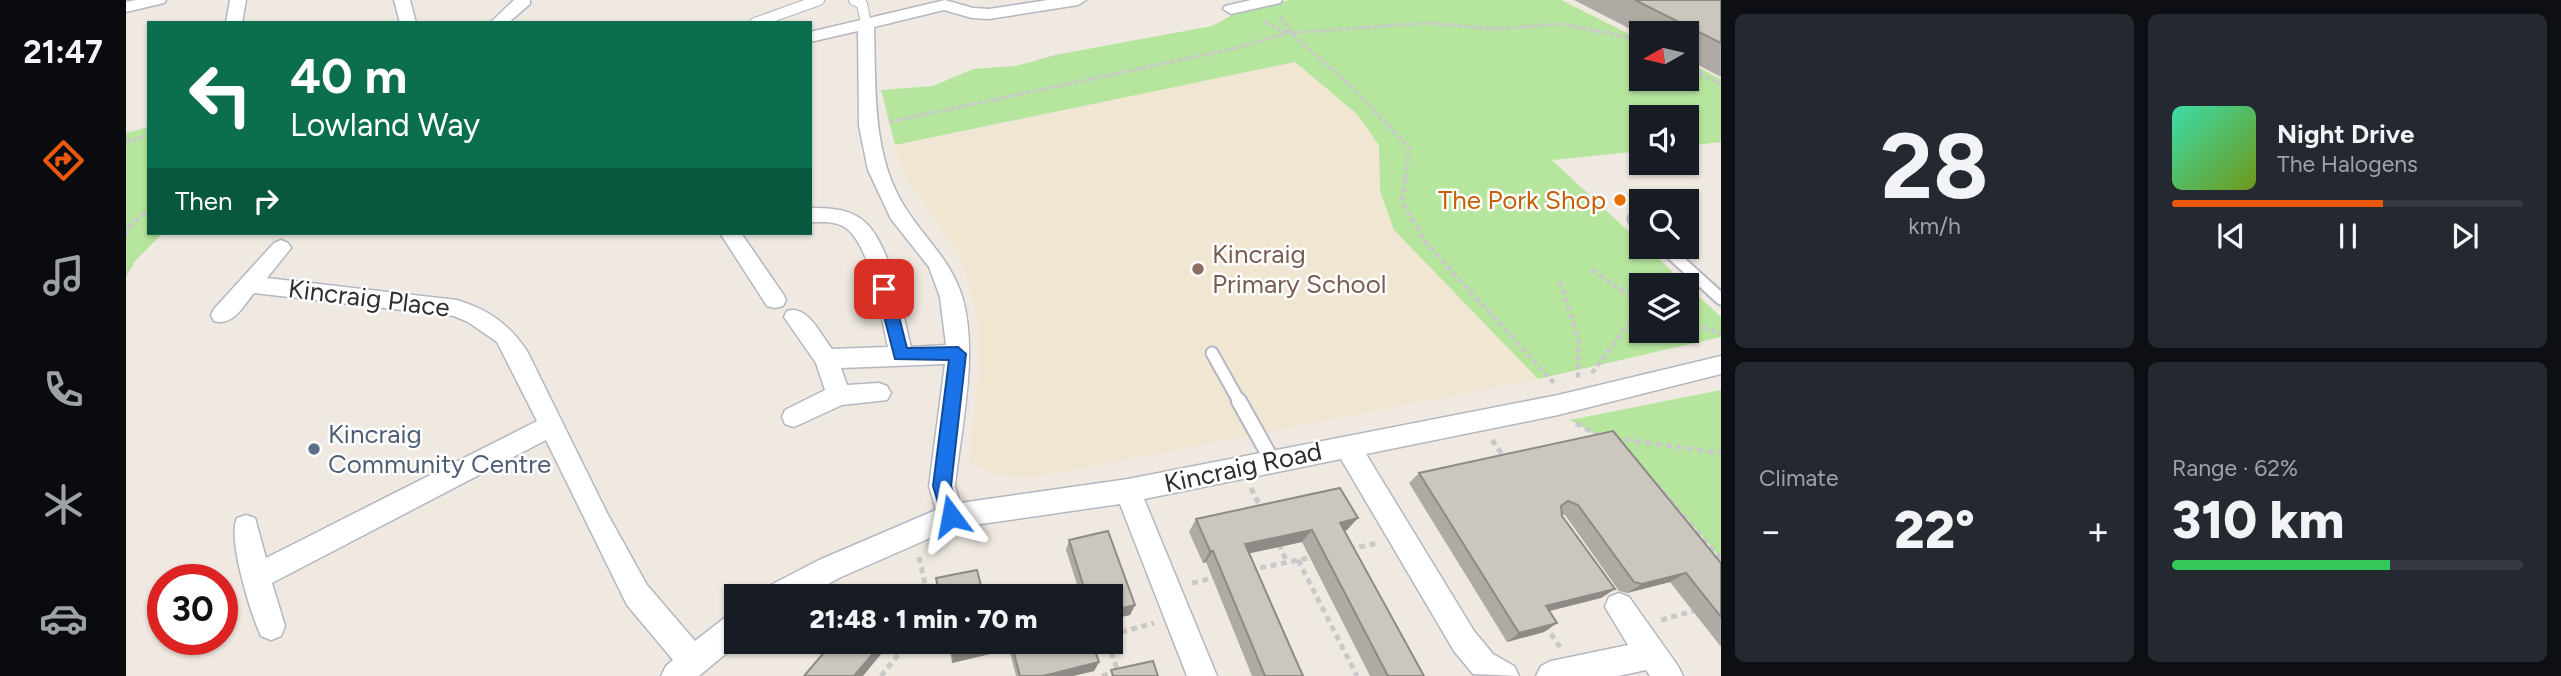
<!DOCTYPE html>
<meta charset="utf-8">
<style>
:root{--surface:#171b24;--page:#242831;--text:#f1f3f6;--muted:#9ea1a6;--line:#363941;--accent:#ea580c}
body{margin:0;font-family:Figtree,sans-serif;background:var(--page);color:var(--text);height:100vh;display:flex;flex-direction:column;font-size:26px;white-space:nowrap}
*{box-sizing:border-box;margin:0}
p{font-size:23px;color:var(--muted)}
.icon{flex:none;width:38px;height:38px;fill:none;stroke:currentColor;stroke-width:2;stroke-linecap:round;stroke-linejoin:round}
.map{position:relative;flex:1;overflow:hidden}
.side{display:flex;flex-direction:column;gap:14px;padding:14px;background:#0d0f14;width:840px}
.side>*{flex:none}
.hud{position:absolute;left:21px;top:21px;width:665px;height:214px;border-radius:0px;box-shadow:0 2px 5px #0004;background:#0b6e4f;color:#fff;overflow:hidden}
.needle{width:46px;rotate:262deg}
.fabs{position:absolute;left:1503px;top:21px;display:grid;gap:14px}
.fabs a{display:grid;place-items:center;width:70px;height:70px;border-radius:0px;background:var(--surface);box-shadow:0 2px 5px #0004;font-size:35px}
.speed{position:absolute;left:21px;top:564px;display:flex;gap:14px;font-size:35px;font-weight:700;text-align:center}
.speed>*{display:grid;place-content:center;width:91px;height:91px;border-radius:50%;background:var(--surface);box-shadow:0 2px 5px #0004;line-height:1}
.speed .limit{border:10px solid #d22;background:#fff;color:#111}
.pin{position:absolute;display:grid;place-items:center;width:60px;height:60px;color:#fff;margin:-30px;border-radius:14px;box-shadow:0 4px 10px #0006}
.me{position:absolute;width:77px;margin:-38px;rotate:347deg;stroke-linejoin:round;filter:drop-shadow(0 0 5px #0008)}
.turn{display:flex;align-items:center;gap:24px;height:147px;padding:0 28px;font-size:32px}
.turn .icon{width:91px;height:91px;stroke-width:2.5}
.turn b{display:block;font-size:49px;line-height:60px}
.then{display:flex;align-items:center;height:66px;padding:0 28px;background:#0003;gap:14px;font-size:26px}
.big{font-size:52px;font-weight:800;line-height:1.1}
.side .widget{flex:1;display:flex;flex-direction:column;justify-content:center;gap:10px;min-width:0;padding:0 24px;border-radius:10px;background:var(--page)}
.side .dial{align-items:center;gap:0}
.dial b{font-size:91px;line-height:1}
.song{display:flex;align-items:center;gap:21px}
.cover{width:84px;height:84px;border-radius:10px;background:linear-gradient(135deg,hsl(160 70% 55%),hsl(80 70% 35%))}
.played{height:7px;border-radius:4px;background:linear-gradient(90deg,var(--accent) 60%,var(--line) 60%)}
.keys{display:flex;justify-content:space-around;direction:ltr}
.heat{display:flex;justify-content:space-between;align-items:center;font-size:38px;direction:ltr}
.charge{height:10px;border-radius:5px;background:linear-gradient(90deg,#34c759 62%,var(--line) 0)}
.side .tiles{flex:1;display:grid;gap:14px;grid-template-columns:repeat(2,1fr)}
.trip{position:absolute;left:598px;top:584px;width:399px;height:70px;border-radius:0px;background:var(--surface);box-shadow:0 2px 5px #0004;font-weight:800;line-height:70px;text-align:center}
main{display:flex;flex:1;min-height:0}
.tab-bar{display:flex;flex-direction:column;width:126px;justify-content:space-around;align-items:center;background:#090b0e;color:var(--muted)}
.tab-bar .icon{width:49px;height:49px}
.tab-bar .selected{color:var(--accent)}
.tab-bar b{font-size:32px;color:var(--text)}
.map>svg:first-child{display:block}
.education{fill:#f0e6d1}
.green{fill:#b6e59e;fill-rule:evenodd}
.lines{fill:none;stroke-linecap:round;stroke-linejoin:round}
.service-far2-casing{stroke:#b4b7c1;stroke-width:12}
.service-far1-casing{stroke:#b4b7c1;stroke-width:15}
.service-casing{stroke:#b4b7c1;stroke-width:18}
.minor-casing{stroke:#b4b7c1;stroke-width:3}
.path-far2{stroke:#c9c9c9;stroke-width:3.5;stroke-dasharray:4.5 2.5;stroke-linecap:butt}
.path-far1{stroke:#c9c9c9;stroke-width:4.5;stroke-dasharray:5 3.5;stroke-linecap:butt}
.path{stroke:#c9c9c9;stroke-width:5;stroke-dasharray:6 4.5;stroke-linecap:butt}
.service-far2{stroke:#fff;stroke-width:10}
.service-far1{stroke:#fff;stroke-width:11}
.service{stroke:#fff;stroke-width:14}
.minor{fill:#fff;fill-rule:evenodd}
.wall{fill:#afaba4}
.shaded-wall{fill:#8e8b86}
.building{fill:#cbc7bf;stroke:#8e8b86;stroke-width:2}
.route{fill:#1a73e8;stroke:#114b97;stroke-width:2}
.food-dot{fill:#e8710a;stroke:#fff;stroke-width:2.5}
.education-dot{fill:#8d6e63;stroke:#fff;stroke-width:2.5}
.service-dot{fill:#5c6f8a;stroke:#fff;stroke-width:2.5}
.labels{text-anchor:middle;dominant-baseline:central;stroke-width:5;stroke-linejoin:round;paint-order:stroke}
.food-label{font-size:26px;fill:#c56008;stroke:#fff;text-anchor:end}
.education-label{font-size:26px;fill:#785e54;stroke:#fff;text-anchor:start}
.street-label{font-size:26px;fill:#2e2e2e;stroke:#fff}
.service-label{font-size:26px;fill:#4e5e75;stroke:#fff;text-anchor:start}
</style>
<main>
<nav class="tab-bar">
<b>21:47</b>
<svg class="icon selected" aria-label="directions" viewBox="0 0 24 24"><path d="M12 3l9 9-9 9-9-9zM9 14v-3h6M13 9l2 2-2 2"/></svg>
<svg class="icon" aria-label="music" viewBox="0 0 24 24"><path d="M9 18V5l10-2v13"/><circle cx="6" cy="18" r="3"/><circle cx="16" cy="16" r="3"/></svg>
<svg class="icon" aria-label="phone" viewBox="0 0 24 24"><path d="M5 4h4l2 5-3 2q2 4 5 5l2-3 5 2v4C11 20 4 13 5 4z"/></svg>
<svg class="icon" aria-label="climate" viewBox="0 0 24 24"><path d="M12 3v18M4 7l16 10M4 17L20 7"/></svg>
<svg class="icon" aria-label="car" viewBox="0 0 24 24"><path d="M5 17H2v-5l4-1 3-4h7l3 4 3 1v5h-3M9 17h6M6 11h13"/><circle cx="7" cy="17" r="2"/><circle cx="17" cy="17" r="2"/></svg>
</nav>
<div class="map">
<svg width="1595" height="676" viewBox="0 0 1595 676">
<rect width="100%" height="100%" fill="#efe9e1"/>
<!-- education -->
<polygon class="education" points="1169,62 1231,114 1253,145 1254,191 1268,230 1412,379 911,477 866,475 843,461 853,373 852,318 835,257 780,177 769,146"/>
<!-- green -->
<g class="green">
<path d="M1164,0H1435L1515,40L1516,79H1561V62L1595,79V142L1561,146V117H1516L1515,151L1426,160L1515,243L1516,247H1520L1595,317V337L1412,379L1268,230L1254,191L1253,145L1231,114L1169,62L769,145L755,90L807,86L847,69L890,66L929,55L1086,26L1114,11ZM1516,285H1561V331H1516Z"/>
<polygon points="23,127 23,233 37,233 9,261 0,277 0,133"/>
<polygon points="1595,390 1595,559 1535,488 1472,436 1444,420"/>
</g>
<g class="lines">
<!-- service-far2 casing -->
<g class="service-far2-casing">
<g id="service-far2">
<polyline points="728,0 736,4 740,23"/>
<polyline points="629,23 693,0"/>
</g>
</g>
<!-- service-far1 casing -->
<g class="service-far1-casing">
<g id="service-far1">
<polyline points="1508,219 1516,226"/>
<polyline points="1538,247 1595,299"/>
<polyline points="1086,353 1114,403"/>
</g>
</g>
<!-- service casing -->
<g class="service-casing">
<polyline id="service" points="1113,401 1147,462"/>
</g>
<!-- minor casing -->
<g class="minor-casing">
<g id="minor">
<polygon points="10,0 40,0 38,3 0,12 0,2"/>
<polygon points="104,0 120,0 116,23 100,23"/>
<polygon points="268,0 284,0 290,23 274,23"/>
<polygon points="388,0 404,0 404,4 382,23 364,23"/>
<path d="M819,0L847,8L863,9L922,0H960L952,5L863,19L846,18L818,10L748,27C750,89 745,158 782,212C802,242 824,260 836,296C853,353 835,427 829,486L834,503L1002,479L1432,395L1595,356V374L1432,415L1240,454L1348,631L1367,654L1388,666L1393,676L1347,674L1328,651L1215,459L1018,499L1091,676H1061L994,504L827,528L713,578L679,597H637L641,587L693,560L810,510L803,486L819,364L715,368L721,385L753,383L761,386L765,393L761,400L716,405L668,427L659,424L656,417L659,410L699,390L690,363L658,317L661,311C681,304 695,335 706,349L762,347C755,317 745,242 717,226C707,221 695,222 684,222V208C700,208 718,208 732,217C764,235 776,313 785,347L820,345L814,297L803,267L765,219L742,170L733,126L732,31L684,42V32Z"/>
<polygon points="1125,0 1156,0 1154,3 1105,14 1097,9 1099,6"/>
<polygon points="594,233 615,233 657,294 660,300 657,306 649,308 641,306"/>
<path d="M155,240L162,243L165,248L141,278L331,300C363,310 383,324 401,351L481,513L521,585L569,641L601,616L611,612V642H614L573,676H535L540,666L547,660L501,605L420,440L146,583L159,626L155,636L145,640L135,636C125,614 101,539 111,518L120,515L129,518L140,558L411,421L371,342L342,322L328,316L128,293C118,305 107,327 88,321L85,315L88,309L148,243Z"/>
<polygon points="1493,593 1503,597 1552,666 1557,676 1524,676 1520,670 1492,676 1410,676 1415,666 1425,661 1502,645 1479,607 1483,597"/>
</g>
</g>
<!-- path-far2 -->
<g class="path-far2">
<polyline points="1154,17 1170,38 1224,85 1283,148 1279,181"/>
<polyline points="1138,22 1162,33 1302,23 1368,29 1437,24 1500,37 1516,45"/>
<polyline points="1561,67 1595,84"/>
<polyline points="763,122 1106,49 1162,33"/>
<polyline points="0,142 23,135"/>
</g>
<!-- path-far1 -->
<g class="path-far1">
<polyline points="1279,179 1276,202 1300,243 1429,384"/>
<polyline points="0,235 3,227 23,210"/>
<polyline points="1466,270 1516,304"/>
<polyline points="1434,282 1453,341 1452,378"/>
<polyline points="1527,285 1536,269"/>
<polyline points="1561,321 1595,334"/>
<polyline points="1466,373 1516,305"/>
</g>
<!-- path -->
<g class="path">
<polyline points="1450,423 1473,436"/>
<polyline points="1488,438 1595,453"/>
<polyline points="1366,440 1379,459"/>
<polyline points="1529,483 1595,559"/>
<polyline points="1125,488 1135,508"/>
<polyline points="1153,544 1161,562"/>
<polyline points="1223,549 1252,543"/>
<polyline points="793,557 802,597"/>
<polyline points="1172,560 1231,676"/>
<polyline points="1124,570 1187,557"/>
<polyline points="1066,583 1091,577"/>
<polyline points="1535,620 1571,610"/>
<polyline points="1419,625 1434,647"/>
<polyline points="985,635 1028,623"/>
<polyline points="755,676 776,650 804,642"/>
<polyline points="976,676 992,672 982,642"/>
</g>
<!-- service-far2 -->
<use href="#service-far2" class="service-far2"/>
<!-- service-far1 -->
<use href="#service-far1" class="service-far1"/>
<!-- service -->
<use href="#service" class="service"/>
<!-- minor -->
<use href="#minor" class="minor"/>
</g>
<!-- wall -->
<g class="wall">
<polygon points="1448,0 1595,0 1595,77 1561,59 1561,33 1516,33 1516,35"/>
<polygon points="1487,431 1595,563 1595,647 1544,582 1501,593 1493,591 1439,515 1435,514 1436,516 1489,589 1475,598 1423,611 1431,623 1418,632 1381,642 1283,483 1293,473"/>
<polygon points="1070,519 1221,530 1218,531 1298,676 1244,676 1176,542 1123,553 1177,676 1126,676 1080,562 1077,563 1063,532"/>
<polygon points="943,540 1009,605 1004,615 985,619 985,597 955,597 940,550"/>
<polygon points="810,578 858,597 812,597 810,588"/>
<polygon points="822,642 869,642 870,645 868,653 826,663"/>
<polygon points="885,642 966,642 973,662 968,671 947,676 890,676 883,649"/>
</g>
<!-- shaded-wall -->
<g class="shaded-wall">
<polygon points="1232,518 1221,530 1204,535 1214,523"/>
<polygon points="1186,530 1176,542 1111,556 1119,544"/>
<polygon points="1084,551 1087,551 1080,562 1077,563"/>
<polygon points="1560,573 1544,582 1501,593 1516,584"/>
<polygon points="1489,589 1475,598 1407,615 1420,606"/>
<polygon points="1009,605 1004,615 985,619 985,611"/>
<polygon points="1431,623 1418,632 1381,642 1393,633"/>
<polygon points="757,642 765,642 737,676 728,676"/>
<polygon points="870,645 868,653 826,663 827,655"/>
<polygon points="973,662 968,671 947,676 917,676"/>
</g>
<!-- building -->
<g class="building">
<polygon points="1509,0 1595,0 1595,43"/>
<polygon points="1487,431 1595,563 1595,617 1560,573 1516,584 1508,582 1452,505 1442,501 1435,506 1436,516 1489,589 1420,606 1431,623 1393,633 1293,473"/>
<polygon points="1214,488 1232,518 1214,523 1298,676 1262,676 1186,530 1119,544 1177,676 1139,676 1087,551 1084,551 1070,519"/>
<polygon points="982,531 1009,605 985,611 985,597 961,597 943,540"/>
<polygon points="851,570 858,597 814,597 810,578"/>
<polygon points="707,642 757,642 728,676 678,676"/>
<polygon points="824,642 869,642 870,645 827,655"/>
<polygon points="885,642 966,642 973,662 917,676 894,676"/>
<polygon points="1027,661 1032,676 987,676 985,670"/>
</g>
<!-- route -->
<polygon class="route" points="758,283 766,289 781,348 832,347 840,354 825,486 834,516 831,522 825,525 818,522 807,486 823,360 769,359 751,289"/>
<!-- markers -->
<circle class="food-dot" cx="1494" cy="200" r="7"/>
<circle class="education-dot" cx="1072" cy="269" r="7"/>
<circle class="service-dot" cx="188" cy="449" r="7"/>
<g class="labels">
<!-- food labels -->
<g class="food-label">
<text x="1480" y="200">The Pork Shop</text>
</g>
<!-- education labels -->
<g class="education-label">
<text x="1086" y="254">Kincraig<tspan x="1086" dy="30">Primary School</tspan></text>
</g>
<!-- street labels -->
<g class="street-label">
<text transform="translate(243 298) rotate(7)">Kincraig Place</text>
<text transform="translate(1117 467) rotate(-12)">Kincraig Road</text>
</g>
<!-- service labels -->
<g class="service-label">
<text x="202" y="434">Kincraig<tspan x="202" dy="30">Community Centre</tspan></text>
</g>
</g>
</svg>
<div class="fabs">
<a><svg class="needle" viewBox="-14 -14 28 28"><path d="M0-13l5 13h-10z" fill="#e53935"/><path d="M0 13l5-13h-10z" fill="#9ea1a6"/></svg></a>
<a><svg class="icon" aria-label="sound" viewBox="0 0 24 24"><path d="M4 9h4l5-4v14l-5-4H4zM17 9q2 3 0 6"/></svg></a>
<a><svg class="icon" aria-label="search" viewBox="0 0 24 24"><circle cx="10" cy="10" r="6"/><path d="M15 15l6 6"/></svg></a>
<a><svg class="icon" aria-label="layers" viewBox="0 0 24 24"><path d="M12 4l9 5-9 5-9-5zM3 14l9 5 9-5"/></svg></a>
</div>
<div class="speed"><div class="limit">30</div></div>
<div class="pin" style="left:758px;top:289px;background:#d93025"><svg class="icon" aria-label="arrive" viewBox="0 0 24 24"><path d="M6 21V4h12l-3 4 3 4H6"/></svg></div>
<svg class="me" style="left:825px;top:516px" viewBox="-20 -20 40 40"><path d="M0-17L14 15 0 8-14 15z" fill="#1a73e8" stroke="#fff" stroke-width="4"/></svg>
<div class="trip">21:48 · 1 min · 70 m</div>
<div class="hud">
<div class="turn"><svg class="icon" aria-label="left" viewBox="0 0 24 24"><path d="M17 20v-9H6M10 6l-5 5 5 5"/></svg><div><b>40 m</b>Lowland Way</div></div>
<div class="then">Then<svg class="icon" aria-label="right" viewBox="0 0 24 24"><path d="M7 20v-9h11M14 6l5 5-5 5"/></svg></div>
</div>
</div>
<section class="side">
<div class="tiles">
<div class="widget dial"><b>28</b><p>km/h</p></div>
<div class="widget">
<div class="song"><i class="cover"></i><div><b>Night Drive</b><p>The Halogens</p></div></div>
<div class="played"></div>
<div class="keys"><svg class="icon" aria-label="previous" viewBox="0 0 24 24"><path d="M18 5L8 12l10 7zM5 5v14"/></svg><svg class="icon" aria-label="pause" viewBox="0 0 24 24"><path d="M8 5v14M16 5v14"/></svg><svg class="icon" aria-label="next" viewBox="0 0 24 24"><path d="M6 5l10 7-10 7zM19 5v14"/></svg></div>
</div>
<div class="widget"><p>Climate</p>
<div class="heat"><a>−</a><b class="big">22°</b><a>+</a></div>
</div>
<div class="widget"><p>Range · 62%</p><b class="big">310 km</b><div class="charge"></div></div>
</div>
</section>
</main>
